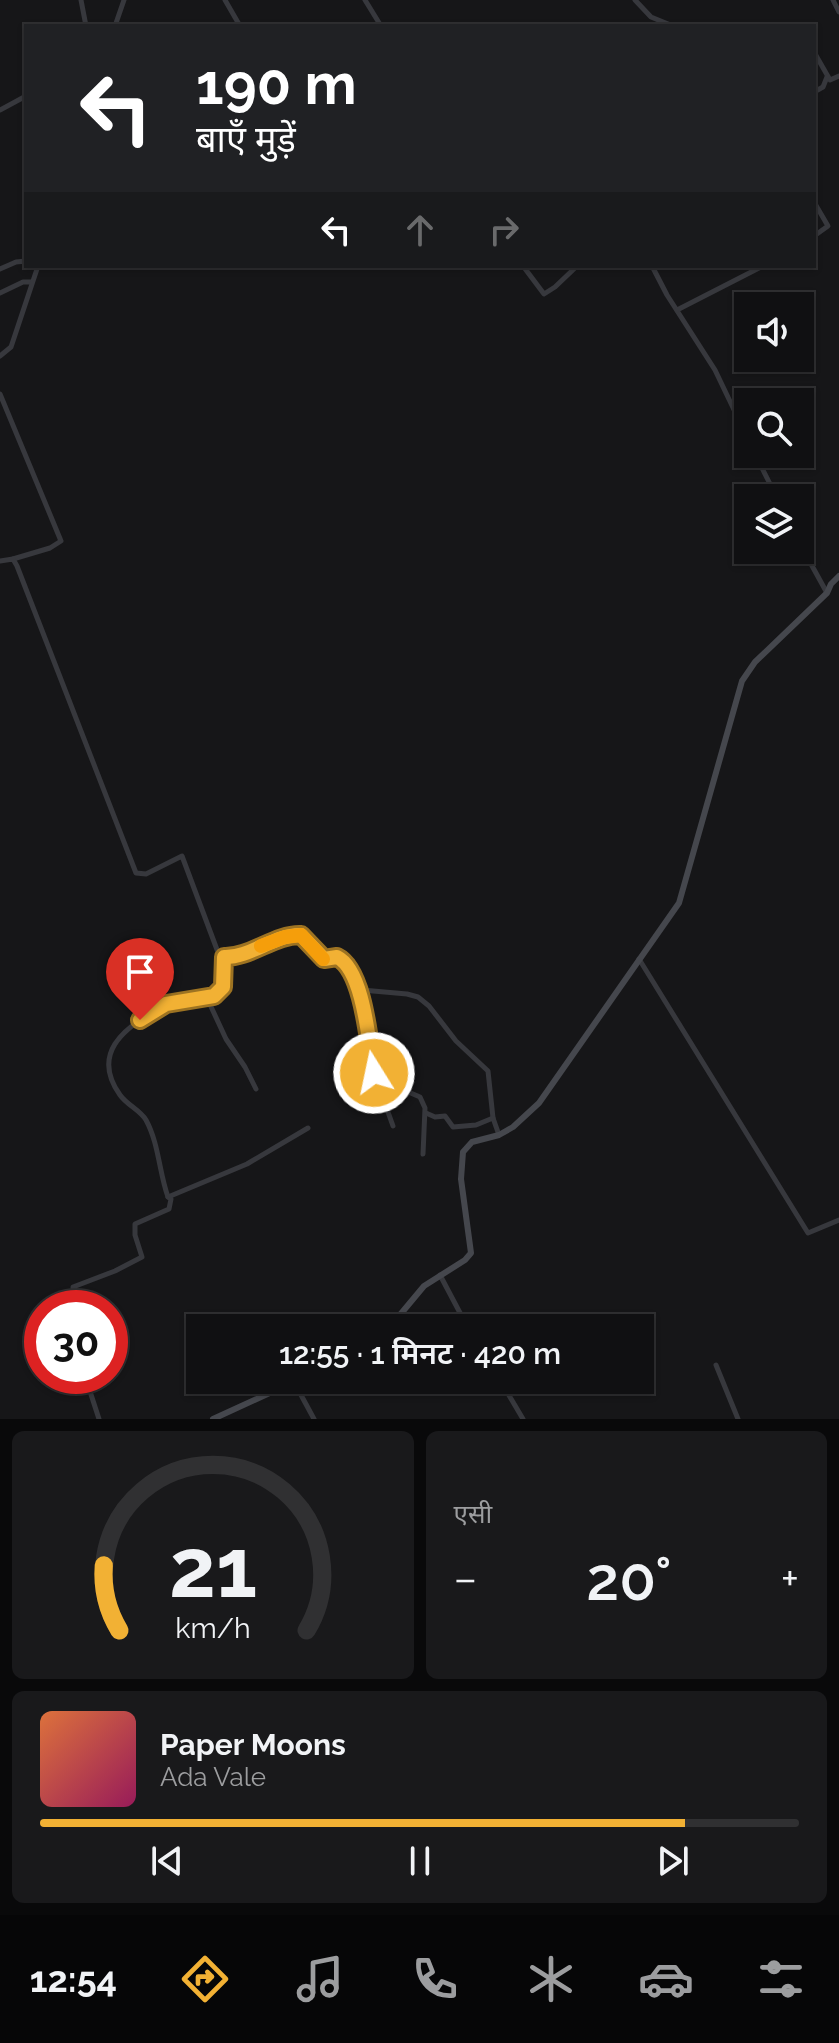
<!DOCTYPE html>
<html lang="hi">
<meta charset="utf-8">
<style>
:root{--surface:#101012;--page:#19191b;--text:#f1f3f6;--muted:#9c9d9f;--line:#303032;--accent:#f2b134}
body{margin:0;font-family:Raleway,"Noto Sans Devanagari",sans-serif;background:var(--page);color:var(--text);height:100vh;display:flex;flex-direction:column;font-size:30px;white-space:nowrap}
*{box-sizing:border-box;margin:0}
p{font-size:26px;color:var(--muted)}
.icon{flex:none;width:44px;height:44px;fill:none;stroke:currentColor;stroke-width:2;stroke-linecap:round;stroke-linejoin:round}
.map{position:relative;height:1419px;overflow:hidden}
.sheet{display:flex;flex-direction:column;gap:12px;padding:12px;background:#09090a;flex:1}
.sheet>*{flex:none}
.banner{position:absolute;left:24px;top:24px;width:792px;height:244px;border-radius:0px;box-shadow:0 2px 6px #0004,0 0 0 2px var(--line);background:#202124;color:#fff;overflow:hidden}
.controls{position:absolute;left:734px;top:292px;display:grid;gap:16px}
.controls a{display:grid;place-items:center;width:80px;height:80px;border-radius:0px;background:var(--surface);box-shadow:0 2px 6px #0004,0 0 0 2px var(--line);font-size:40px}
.speed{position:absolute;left:24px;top:1290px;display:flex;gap:16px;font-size:40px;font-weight:700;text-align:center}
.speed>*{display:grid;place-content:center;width:104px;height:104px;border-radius:50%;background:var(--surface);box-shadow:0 2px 6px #0004,0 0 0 2px var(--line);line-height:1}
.speed .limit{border:12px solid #d22;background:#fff;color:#111}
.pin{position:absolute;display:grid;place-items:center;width:68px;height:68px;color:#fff;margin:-82px -34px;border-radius:50% 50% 50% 0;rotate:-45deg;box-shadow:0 0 8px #0007}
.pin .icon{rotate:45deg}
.me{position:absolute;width:88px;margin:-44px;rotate:350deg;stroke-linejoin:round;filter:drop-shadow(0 0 6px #0008)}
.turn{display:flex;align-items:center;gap:28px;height:168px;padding:0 40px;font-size:36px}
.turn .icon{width:104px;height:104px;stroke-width:2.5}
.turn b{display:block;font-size:56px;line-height:68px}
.lanes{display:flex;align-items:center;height:76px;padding:0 40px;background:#0003;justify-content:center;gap:40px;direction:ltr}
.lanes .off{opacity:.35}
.big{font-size:60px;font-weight:600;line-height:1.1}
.sheet .widget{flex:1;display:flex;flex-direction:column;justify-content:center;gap:12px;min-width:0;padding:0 28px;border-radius:12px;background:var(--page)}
.sheet .dial{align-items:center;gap:0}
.dial svg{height:208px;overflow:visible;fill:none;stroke:var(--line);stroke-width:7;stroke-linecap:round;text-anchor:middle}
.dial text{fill:var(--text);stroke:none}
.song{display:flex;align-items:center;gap:24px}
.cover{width:96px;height:96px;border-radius:12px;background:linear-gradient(135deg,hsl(20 70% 55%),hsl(330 70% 35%))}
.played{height:8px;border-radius:4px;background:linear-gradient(90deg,var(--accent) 85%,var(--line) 85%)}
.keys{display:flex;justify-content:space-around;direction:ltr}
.heat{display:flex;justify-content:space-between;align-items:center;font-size:44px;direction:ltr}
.sheet .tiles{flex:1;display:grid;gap:12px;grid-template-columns:1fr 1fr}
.widget:last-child{grid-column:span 2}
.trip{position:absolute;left:186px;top:1314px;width:468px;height:80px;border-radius:0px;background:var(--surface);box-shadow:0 2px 6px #0004,0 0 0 2px var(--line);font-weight:600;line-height:80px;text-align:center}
.tabs{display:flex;height:128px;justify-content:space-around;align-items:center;background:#060607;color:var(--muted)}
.tabs .icon{width:56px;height:56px}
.tabs .active{color:var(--accent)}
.tabs b{font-size:36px;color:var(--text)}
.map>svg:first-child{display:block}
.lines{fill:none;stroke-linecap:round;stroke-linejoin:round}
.street{stroke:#37383d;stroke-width:5}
.secondary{stroke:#45474d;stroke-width:6}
.route-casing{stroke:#9d7322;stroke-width:20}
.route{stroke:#f2b134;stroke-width:14}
.slow{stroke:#f59e0b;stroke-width:14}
</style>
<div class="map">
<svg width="839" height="1419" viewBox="0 0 839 1419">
<rect width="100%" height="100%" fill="#161618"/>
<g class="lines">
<!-- street -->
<g class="street">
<polyline points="81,0 86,26"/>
<polyline points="225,0 240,26"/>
<polyline points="365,0 381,26"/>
<polyline points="635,0 651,17 673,26"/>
<polyline points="833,0 839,12"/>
<polyline points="115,26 124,0"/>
<polyline points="814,52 830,80 839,76"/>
<polyline points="814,92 823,87 827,77"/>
<polyline points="0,110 26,96"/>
<polyline points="814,202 828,226 814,236"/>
<polyline points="523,266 544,294 555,287 577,266"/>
<polyline points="652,266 667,295 715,370 748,439"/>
<polyline points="0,269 16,262 26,261"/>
<polyline points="0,293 23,282 31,282"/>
<polyline points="677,310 763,266"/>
<polyline points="0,356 11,347 38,266"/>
<polyline points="0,394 61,541 50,548 13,559"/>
<polyline points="755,454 777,498"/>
<polyline points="800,544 827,593"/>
<path d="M0,561L13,559L17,566L136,873L146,874L182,856L219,955L227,958L285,937L301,935L324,959C348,951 349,976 362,990L407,994L418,997L429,1006L456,1041L488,1071L493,1118L499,1135"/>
<polyline points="639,959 808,1233 839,1220"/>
<polyline points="358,987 374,1073 393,1126"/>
<polyline points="207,998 226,1039 245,1067 256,1089"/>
<polyline points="406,1091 420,1097 425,1108 423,1154"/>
<polyline points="426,1113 435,1117 445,1116 453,1127 476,1125 493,1118"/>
<path d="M168,1197C159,1172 159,1144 146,1120C140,1110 127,1105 120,1095C91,1054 123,1029 157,1009C178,997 203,1004 221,991L224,980V957"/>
<polyline points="440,1275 468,1328"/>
<polyline points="75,1308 73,1287 115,1271 142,1257 135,1235 135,1224 169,1209 171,1199 168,1197 247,1164 308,1128"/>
<polyline points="716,1365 738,1419"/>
<polyline points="85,1376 99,1419"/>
<polyline points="500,1380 523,1419"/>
<polyline points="294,1382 314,1419"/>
</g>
<!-- secondary -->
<g class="secondary">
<polyline points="389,1328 424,1286 465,1260 471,1253 461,1179 463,1152 472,1142 499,1135 513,1127 539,1103 679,903 742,681 755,662 827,593 831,584 839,576"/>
<polyline points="213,1419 298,1380"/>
</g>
</g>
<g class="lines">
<!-- route casing -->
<g class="route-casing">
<path id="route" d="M140,1020L166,1004L214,996L223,987L224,957C250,958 275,934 301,935L324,959L337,957C364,970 369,1045 374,1073"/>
</g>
<!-- route -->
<use href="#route" class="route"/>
<!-- slow -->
<polyline class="slow" points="261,946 285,937 301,935 323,959"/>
</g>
</svg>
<div class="controls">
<a><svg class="icon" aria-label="sound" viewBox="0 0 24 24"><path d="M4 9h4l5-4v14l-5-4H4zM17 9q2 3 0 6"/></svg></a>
<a><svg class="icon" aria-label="search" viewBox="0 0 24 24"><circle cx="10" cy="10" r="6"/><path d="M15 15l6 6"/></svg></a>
<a><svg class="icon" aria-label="layers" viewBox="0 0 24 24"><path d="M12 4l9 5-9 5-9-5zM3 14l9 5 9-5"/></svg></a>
</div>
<div class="speed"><div class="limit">30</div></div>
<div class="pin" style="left:140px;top:1020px;background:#d93025"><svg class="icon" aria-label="arrive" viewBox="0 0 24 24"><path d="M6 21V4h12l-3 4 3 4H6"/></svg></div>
<svg class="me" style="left:374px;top:1073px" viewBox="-20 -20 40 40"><circle r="17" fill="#f2b134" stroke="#fff" stroke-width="3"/><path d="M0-11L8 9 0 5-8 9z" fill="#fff"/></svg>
<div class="trip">12:55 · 1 मिनट · 420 m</div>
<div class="banner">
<div class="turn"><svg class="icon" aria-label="left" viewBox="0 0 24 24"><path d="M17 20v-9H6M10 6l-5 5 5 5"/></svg><div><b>190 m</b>बाएँ मुड़ें</div></div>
<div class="lanes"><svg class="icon" aria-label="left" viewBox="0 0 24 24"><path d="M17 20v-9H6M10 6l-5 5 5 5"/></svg><svg class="icon off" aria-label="ahead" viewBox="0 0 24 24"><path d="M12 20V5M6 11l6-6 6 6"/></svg><svg class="icon off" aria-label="right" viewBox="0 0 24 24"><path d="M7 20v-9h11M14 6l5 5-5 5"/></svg></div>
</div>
</div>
<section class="sheet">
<div class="tiles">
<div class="widget dial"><svg viewBox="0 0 100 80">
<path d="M14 69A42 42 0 1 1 86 69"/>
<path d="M14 69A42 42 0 0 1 8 44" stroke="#f2b134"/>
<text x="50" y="56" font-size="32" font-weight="700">21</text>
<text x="50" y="72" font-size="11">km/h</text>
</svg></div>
<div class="widget"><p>एसी</p>
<div class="heat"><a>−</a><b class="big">20°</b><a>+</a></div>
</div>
<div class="widget">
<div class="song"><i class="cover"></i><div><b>Paper Moons</b><p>Ada Vale</p></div></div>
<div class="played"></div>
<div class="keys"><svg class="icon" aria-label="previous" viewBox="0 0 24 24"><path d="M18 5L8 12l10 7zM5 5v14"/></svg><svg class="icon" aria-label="pause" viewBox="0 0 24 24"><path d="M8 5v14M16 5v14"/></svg><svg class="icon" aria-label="next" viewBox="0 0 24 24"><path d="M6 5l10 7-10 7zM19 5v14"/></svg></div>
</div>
</div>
</section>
<nav class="tabs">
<b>12:54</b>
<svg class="icon active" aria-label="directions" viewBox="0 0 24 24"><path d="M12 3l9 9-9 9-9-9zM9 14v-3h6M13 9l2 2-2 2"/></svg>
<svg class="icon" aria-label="music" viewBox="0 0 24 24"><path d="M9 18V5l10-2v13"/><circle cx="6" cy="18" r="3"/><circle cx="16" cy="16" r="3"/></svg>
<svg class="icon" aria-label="phone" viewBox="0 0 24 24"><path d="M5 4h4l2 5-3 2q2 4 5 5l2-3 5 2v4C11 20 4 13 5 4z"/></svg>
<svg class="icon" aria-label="climate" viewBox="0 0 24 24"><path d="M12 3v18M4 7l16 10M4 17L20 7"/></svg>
<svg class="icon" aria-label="car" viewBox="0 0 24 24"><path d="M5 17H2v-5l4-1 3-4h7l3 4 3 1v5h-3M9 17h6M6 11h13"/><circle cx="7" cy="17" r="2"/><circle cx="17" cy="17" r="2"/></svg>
<svg class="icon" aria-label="filters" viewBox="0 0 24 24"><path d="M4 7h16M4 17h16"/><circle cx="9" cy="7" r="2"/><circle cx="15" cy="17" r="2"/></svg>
</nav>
